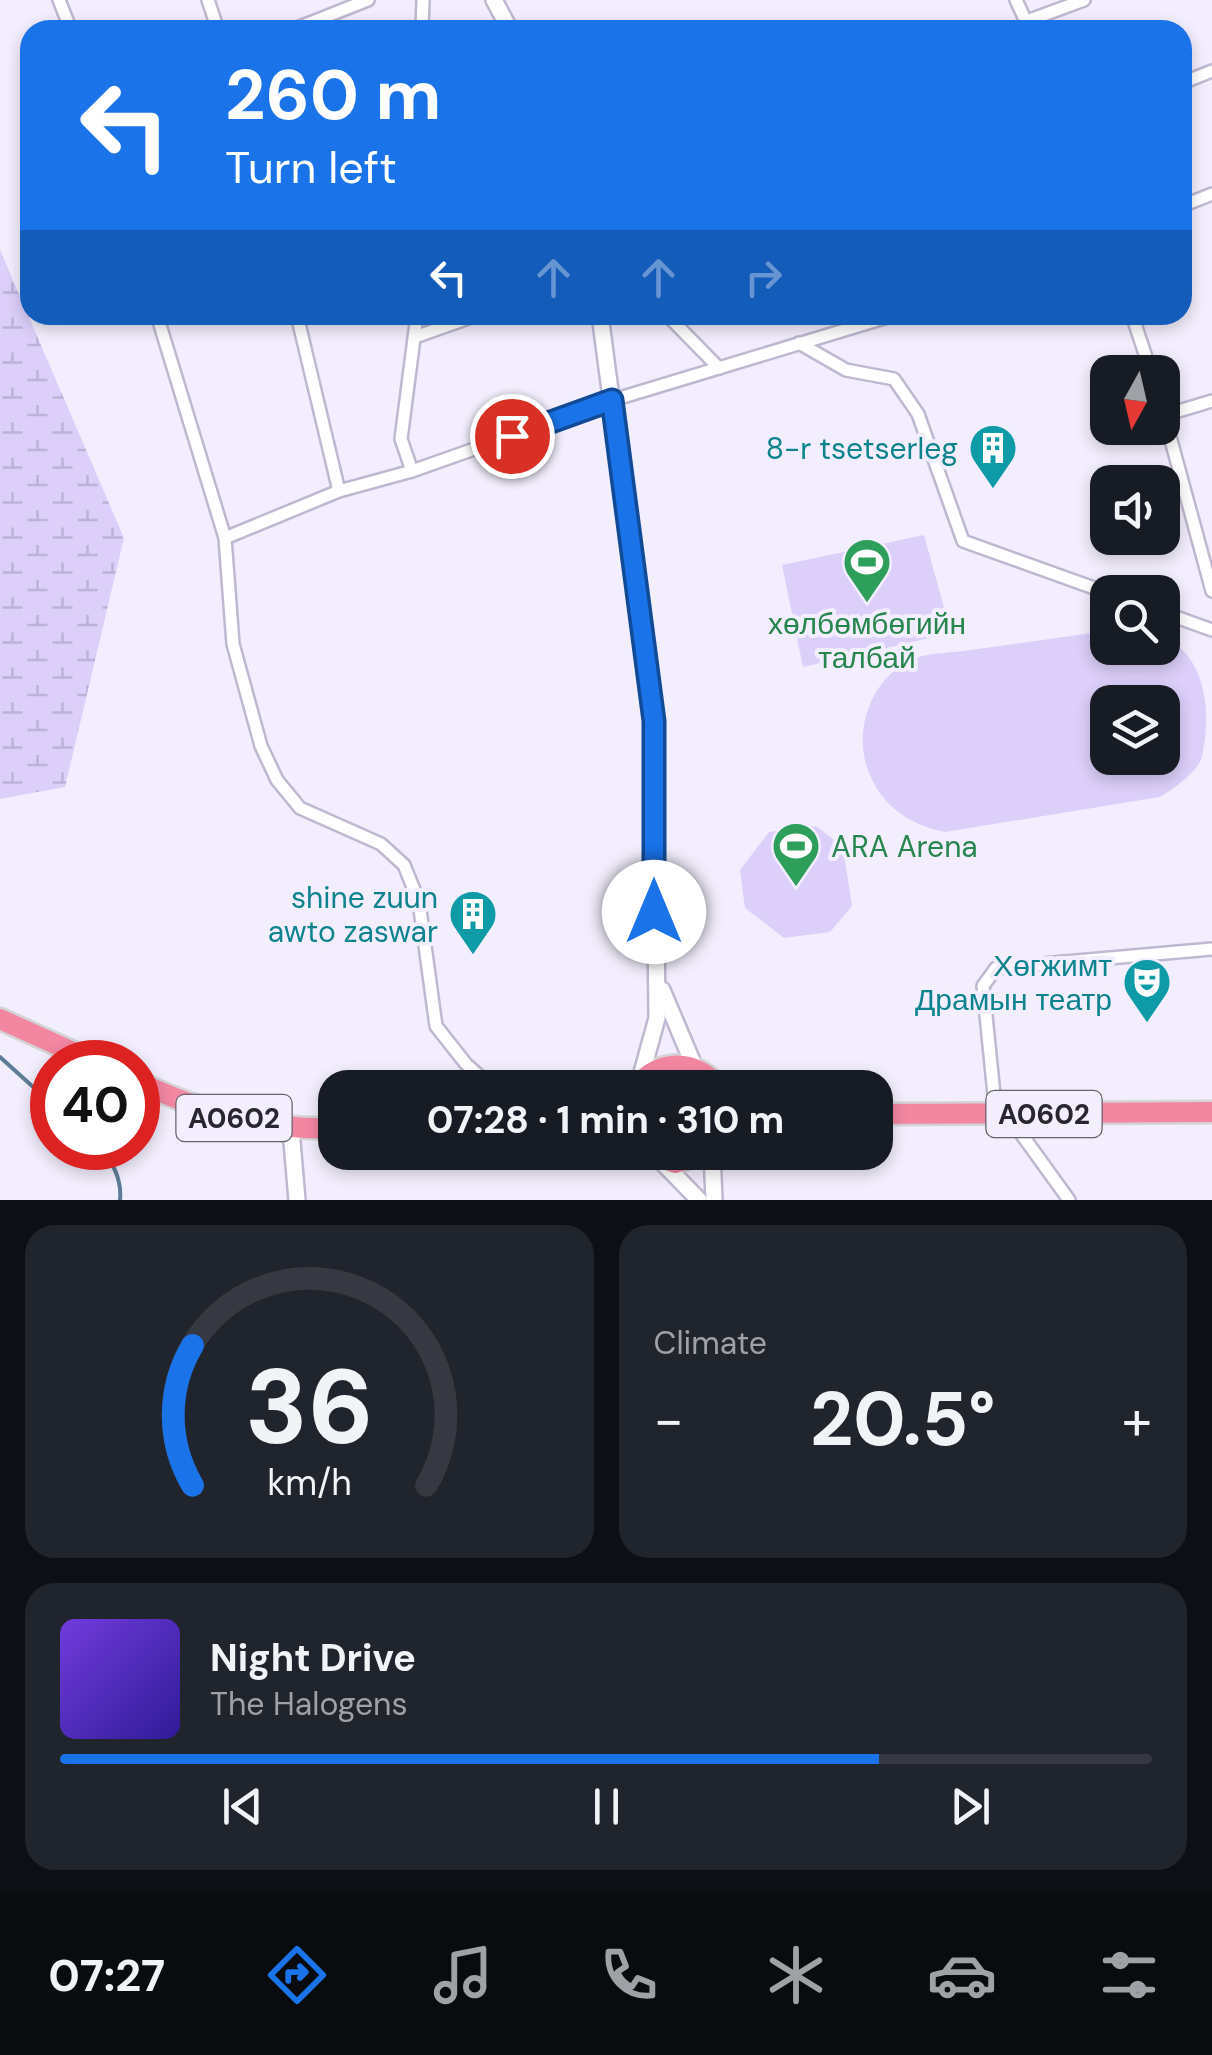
<!DOCTYPE html>
<meta charset="utf-8">
<style>
:root{--surface:#171b24;--page:#20242c;--text:#f1f3f6;--muted:#9ea1a6;--line:#363941;--accent:#1a73e8}
body{margin:0;font-family:"DM Sans",sans-serif;background:var(--page);color:var(--text);height:100vh;display:flex;flex-direction:column;font-size:38px;white-space:nowrap}
*{box-sizing:border-box;margin:0}
p{font-size:32px;color:var(--muted)}
.icon{flex:none;width:55px;height:55px;fill:none;stroke:currentColor;stroke-width:2;stroke-linecap:round;stroke-linejoin:round}
.map{position:relative;height:1200px;overflow:hidden}
.details{display:flex;flex-direction:column;gap:25px;padding:25px;background:#0d0f14;flex:1}
.details>*{flex:none}
.guide{position:absolute;left:20px;top:20px;width:1172px;height:305px;border-radius:30px;box-shadow:0 5px 15px #0003;background:#1a73e8;color:#fff;overflow:hidden}
.needle{width:65px;rotate:188deg}
.controls{position:absolute;left:1090px;top:355px;display:grid;gap:20px}
.controls a{display:grid;place-items:center;width:90px;height:90px;border-radius:20px;background:var(--surface);box-shadow:0 5px 15px #0003;font-size:50px}
.speed{position:absolute;left:30px;top:1040px;display:flex;gap:20px;font-size:50px;font-weight:700;text-align:center}
.speed>*{display:grid;place-content:center;width:130px;height:130px;border-radius:50%;background:var(--surface);box-shadow:0 5px 15px #0003;line-height:1}
.speed .limit{border:15px solid #d22;background:#fff;color:#111}
.pin{position:absolute;display:grid;place-items:center;width:85px;height:85px;color:#fff;margin:-42px;border:5px solid #fff;border-radius:50%;box-shadow:0 2px 10px #0007}
.me{position:absolute;width:110px;margin:-55px;rotate:0deg;stroke-linejoin:round;filter:drop-shadow(0 0 8px #0008)}
.turn{display:flex;align-items:center;gap:35px;height:210px;padding:0 40px;font-size:45px}
.turn .icon{width:130px;height:130px;stroke-width:2.5}
.turn b{display:block;font-size:70px;line-height:85px}
.lanes{display:flex;align-items:center;height:95px;padding:0 40px;background:#0003;justify-content:center;gap:50px;direction:ltr}
.lanes .off{opacity:.35}
.big{font-size:75px;font-weight:700;line-height:1.1}
.details .card{flex:1;display:flex;flex-direction:column;justify-content:center;gap:15px;min-width:0;padding:0 35px;border-radius:30px;background:var(--page)}
.details .dial{align-items:center;gap:0}
.dial svg{height:260px;overflow:visible;fill:none;stroke:var(--line);stroke-width:7;stroke-linecap:round;text-anchor:middle}
.dial text{fill:var(--text);stroke:none}
.song{display:flex;align-items:center;gap:30px}
.cover{width:120px;height:120px;border-radius:15px;background:linear-gradient(135deg,hsl(260 70% 55%),hsl(250 70% 35%))}
.played{height:10px;border-radius:5px;background:linear-gradient(90deg,var(--accent) 75%,var(--line) 75%)}
.keys{display:flex;justify-content:space-around;direction:ltr}
.heat{display:flex;justify-content:space-between;align-items:center;font-size:55px;direction:ltr}
.details .tiles{flex:1;display:grid;gap:25px;grid-template-columns:1fr 1fr}
.card:last-child{grid-column:span 2}
.trip{position:absolute;left:318px;top:1070px;width:575px;height:100px;border-radius:30px;background:var(--surface);box-shadow:0 5px 15px #0003;font-weight:700;line-height:100px;text-align:center}
.dock{display:flex;height:160px;justify-content:space-around;align-items:center;background:#090b0e;color:var(--muted)}
.dock .icon{width:70px;height:70px}
.dock .selected{color:var(--accent)}
.dock b{font-size:45px;color:var(--text)}
.map>svg:first-child{display:block}
.wetland{fill:url(#wetland-marsh)}
.pitch{fill:#dccffa;fill-rule:evenodd}
.lines{fill:none;stroke-linecap:round;stroke-linejoin:round}
.stream{stroke:#5d7c96;stroke-width:4}
.street-casing{stroke:#bfb8d0;stroke-width:16}
.secondary-casing{stroke:#bfb8d0;stroke-width:20}
.highway-casing{stroke:#d4d4d6;stroke-width:25}
.street{stroke:#fff;stroke-width:11}
.secondary{stroke:#fff;stroke-width:15}
.highway{stroke:#f387a2;stroke-width:20}
.route-casing{stroke:#114b97;stroke-width:25}
.route{stroke:#1a73e8;stroke-width:18}
.labels{text-anchor:middle;dominant-baseline:central;stroke-width:8;stroke-linejoin:round;paint-order:stroke}
.shield{fill:#f3eefd;stroke:#66626e;stroke-width:2.5}
.shield-label{font-size:28px;font-weight:bold;fill:#292630}
.culture-label{font-size:30px;fill:#0d838f;stroke:#f3eefd;text-anchor:end}
.leisure-label{font-size:30px;fill:#27864d;stroke:#f3eefd}
</style>
<div class="map">
<svg width="1212" height="1200" viewBox="0 0 1212 1200">
<defs>
<pattern id="wetland-marsh" width="20" height="14" patternUnits="userSpaceOnUse" patternTransform="scale(2.5)"><rect width="20" height="14" fill="#dccffa"/><path d="M1 5h8M5 5V1M11 12h8M15 12V8" fill="none" stroke="#bdb2d7"/></pattern>
</defs>
<rect width="100%" height="100%" fill="#f3eefd"/>
<!-- wetland -->
<polygon class="wetland" points="0,250 124,538 65,787 0,799"/>
<!-- pitch -->
<g class="pitch">
<polygon points="924,535 951,633 803,667 782,565"/>
<path d="M1107,631L1108,648H1162L1163,637C1208,656 1212,717 1201,760C1192,777 1175,787 1160,797L945,832C907,824 879,804 867,767C853,726 874,674 916,658C932,652 953,653 970,650C1016,644 1062,637 1107,631ZM1108,702H1162V758H1108Z"/>
<polygon points="816,826 843,847 852,906 830,932 784,938 745,908 740,870 769,832"/>
</g>
<g class="lines">
<!-- stream -->
<g class="stream">
<polyline points="0,1057 52,1104"/>
<path d="M99,1148C113,1160 122,1181 120,1200"/>
</g>
<!-- street casing -->
<g class="street-casing">
<g id="street">
<polyline points="59,0 71,30"/>
<polyline points="208,0 218,30"/>
<polyline points="1016,0 1030,30"/>
<polyline points="1027,21 1084,0"/>
<polyline points="292,30 368,0"/>
<polyline points="422,30 423,0"/>
<polyline points="1182,83 1212,71"/>
<polyline points="1182,206 1212,194"/>
<polyline points="157,315 225,538 233,644 261,746 277,780 300,808 381,844 404,865 419,902 436,1026 466,1064 493,1088"/>
<polyline points="297,315 339,491"/>
<polyline points="667,315 719,368"/>
<polyline points="1132,315 1151,372"/>
<polyline points="415,337 477,315"/>
<polyline points="799,343 846,370 894,379 918,414 963,541 1108,593"/>
<polyline points="1162,407 1212,591"/>
<polyline points="1165,415 1212,401"/>
<polyline points="412,471 401,439 417,315"/>
<polyline points="225,538 339,491 412,471 613,400 894,315"/>
<polyline points="1162,612 1212,630"/>
<polyline points="996,1114 983,986 996,968 1212,949"/>
<polyline points="1007,1114 1069,1200"/>
</g>
</g>
<!-- secondary casing -->
<g class="secondary-casing">
<g id="secondary">
<polyline points="494,0 510,30"/>
<polyline points="600,315 654,721 657,1018 640,1080"/>
<polyline points="662,990 695,1068"/>
<polyline points="291,1130 297,1200"/>
<polyline points="712,1152 714,1200"/>
<polyline points="661,1161 699,1200"/>
</g>
</g>
<!-- highway casing -->
<g class="highway-casing">
<g id="highway">
<polyline points="0,1019 95,1062"/>
<path d="M138,1082C201,1111 265,1131 335,1128"/>
<path d="M636,1088C657,1058 697,1058 719,1088"/>
<polyline points="875,1114 1212,1112"/>
<polyline points="646,1152 675,1163 708,1152"/>
</g>
</g>
<!-- street -->
<use href="#street" class="street"/>
<!-- secondary -->
<use href="#secondary" class="secondary"/>
<!-- highway -->
<use href="#highway" class="highway"/>
</g>
<g class="lines">
<!-- route casing -->
<g class="route-casing">
<polyline id="route" points="512,436 612,400 654,721 654,912"/>
</g>
<!-- route -->
<use href="#route" class="route"/>
</g>
<!-- icons -->
<defs>
<g id="building-pin" transform="scale(2.5)"><path d="M0 17L-7.5 6A9.5 9.5 0 1 1 7.5 6Z" fill="#0f9aa8" stroke="#f3eefd"/><path d="M-4-6H4V6H1V3H-1V6H-4ZM-2.5-4.3h1.7v1.8h-1.7ZM.8-4.3h1.7v1.8H.8ZM-2.5-1h1.7V.8h-1.7ZM.8-1h1.7V.8H.8Z" fill="#fff"/></g>
<g id="stadium-pin" transform="scale(2.5)"><path d="M0 17L-7.5 6A9.5 9.5 0 1 1 7.5 6Z" fill="#2e9e5b" stroke="#f3eefd"/><path d="M0-5a6.5 5 0 1 0 0 10a6.5 5 0 1 0 0-10ZM-3.5-1.8h7v3.6h-7Z" fill="#fff"/></g>
<g id="theatre-pin" transform="scale(2.5)"><path d="M0 17L-7.5 6A9.5 9.5 0 1 1 7.5 6Z" fill="#0f9aa8" stroke="#f3eefd"/><path d="M-5-5.5Q0-4 5-5.5V0Q5 5 0 6Q-5 5-5 0ZM-3.3-2.5H-1v1.5H-3.3ZM1-2.5H3.3v1.5H1ZM-2.8 1Q0 5.5 2.8 1Z" fill="#fff"/></g>
</defs>
<g fill-rule="evenodd">
<use href="#building-pin" x="993" y="448"/>
<use href="#stadium-pin" x="867" y="562"/>
<use href="#stadium-pin" x="796" y="846"/>
<use href="#building-pin" x="473" y="914"/>
<use href="#theatre-pin" x="1147" y="982"/>
</g>
<g class="labels">
<!-- shield labels -->
<g class="shield">
<rect x="986.5" y="1091" width="115" height="46" rx="8"/>
<rect x="176.5" y="1095" width="115" height="46" rx="8"/>
</g>
<g class="shield-label">
<text x="1044" y="1114">A0602</text>
<text x="234" y="1118">A0602</text>
</g>
<!-- culture labels -->
<g class="culture-label">
<text x="958" y="448">8-r tsetserleg</text>
<text x="438" y="897">shine zuun<tspan x="438" dy="34">awto zaswar</tspan></text>
<text x="1112" y="965">Хөгжимт<tspan x="1112" dy="34">Драмын театр</tspan></text>
</g>
<!-- leisure labels -->
<g class="leisure-label">
<text x="867" y="623">хөлбөмбөгийн<tspan x="867" dy="34">талбай</tspan></text>
<text x="831" y="846" text-anchor="start">ARA Arena</text>
</g>
</g>
</svg>
<div class="controls">
<a><svg class="needle" viewBox="-14 -14 28 28"><path d="M0-13l5 13h-10z" fill="#e53935"/><path d="M0 13l5-13h-10z" fill="#9ea1a6"/></svg></a>
<a><svg class="icon" aria-label="sound" viewBox="0 0 24 24"><path d="M4 9h4l5-4v14l-5-4H4zM17 9q2 3 0 6"/></svg></a>
<a><svg class="icon" aria-label="search" viewBox="0 0 24 24"><circle cx="10" cy="10" r="6"/><path d="M15 15l6 6"/></svg></a>
<a><svg class="icon" aria-label="layers" viewBox="0 0 24 24"><path d="M12 4l9 5-9 5-9-5zM3 14l9 5 9-5"/></svg></a>
</div>
<div class="speed"><div class="limit">40</div></div>
<div class="pin" style="left:512px;top:436px;background:#d93025"><svg class="icon" aria-label="arrive" viewBox="0 0 24 24"><path d="M6 21V4h12l-3 4 3 4H6"/></svg></div>
<svg class="me" style="left:654px;top:912px" viewBox="-20 -20 40 40"><circle r="19" fill="#fff"/><path d="M0-13L10 11 0 6-10 11z" fill="#1a73e8"/></svg>
<div class="trip">07:28 · 1 min · 310 m</div>
<div class="guide">
<div class="turn"><svg class="icon" aria-label="left" viewBox="0 0 24 24"><path d="M17 20v-9H6M10 6l-5 5 5 5"/></svg><div><b>260 m</b>Turn left</div></div>
<div class="lanes"><svg class="icon" aria-label="left" viewBox="0 0 24 24"><path d="M17 20v-9H6M10 6l-5 5 5 5"/></svg><svg class="icon off" aria-label="ahead" viewBox="0 0 24 24"><path d="M12 20V5M6 11l6-6 6 6"/></svg><svg class="icon off" aria-label="ahead" viewBox="0 0 24 24"><path d="M12 20V5M6 11l6-6 6 6"/></svg><svg class="icon off" aria-label="right" viewBox="0 0 24 24"><path d="M7 20v-9h11M14 6l5 5-5 5"/></svg></div>
</div>
</div>
<section class="details">
<div class="tiles">
<div class="card dial"><svg viewBox="0 0 100 80">
<path d="M14 69A42 42 0 1 1 86 69"/>
<path d="M14 69A42 42 0 0 1 14 26" stroke="#1a73e8"/>
<text x="50" y="56" font-size="32" font-weight="700">36</text>
<text x="50" y="72" font-size="11">km/h</text>
</svg></div>
<div class="card"><p>Climate</p>
<div class="heat"><a>−</a><b class="big">20.5°</b><a>+</a></div>
</div>
<div class="card">
<div class="song"><i class="cover"></i><div><b>Night Drive</b><p>The Halogens</p></div></div>
<div class="played"></div>
<div class="keys"><svg class="icon" aria-label="previous" viewBox="0 0 24 24"><path d="M18 5L8 12l10 7zM5 5v14"/></svg><svg class="icon" aria-label="pause" viewBox="0 0 24 24"><path d="M8 5v14M16 5v14"/></svg><svg class="icon" aria-label="next" viewBox="0 0 24 24"><path d="M6 5l10 7-10 7zM19 5v14"/></svg></div>
</div>
</div>
</section>
<nav class="dock">
<b>07:27</b>
<svg class="icon selected" aria-label="directions" viewBox="0 0 24 24"><path d="M12 3l9 9-9 9-9-9zM9 14v-3h6M13 9l2 2-2 2"/></svg>
<svg class="icon" aria-label="music" viewBox="0 0 24 24"><path d="M9 18V5l10-2v13"/><circle cx="6" cy="18" r="3"/><circle cx="16" cy="16" r="3"/></svg>
<svg class="icon" aria-label="phone" viewBox="0 0 24 24"><path d="M5 4h4l2 5-3 2q2 4 5 5l2-3 5 2v4C11 20 4 13 5 4z"/></svg>
<svg class="icon" aria-label="climate" viewBox="0 0 24 24"><path d="M12 3v18M4 7l16 10M4 17L20 7"/></svg>
<svg class="icon" aria-label="car" viewBox="0 0 24 24"><path d="M5 17H2v-5l4-1 3-4h7l3 4 3 1v5h-3M9 17h6M6 11h13"/><circle cx="7" cy="17" r="2"/><circle cx="17" cy="17" r="2"/></svg>
<svg class="icon" aria-label="filters" viewBox="0 0 24 24"><path d="M4 7h16M4 17h16"/><circle cx="9" cy="7" r="2"/><circle cx="15" cy="17" r="2"/></svg>
</nav>
